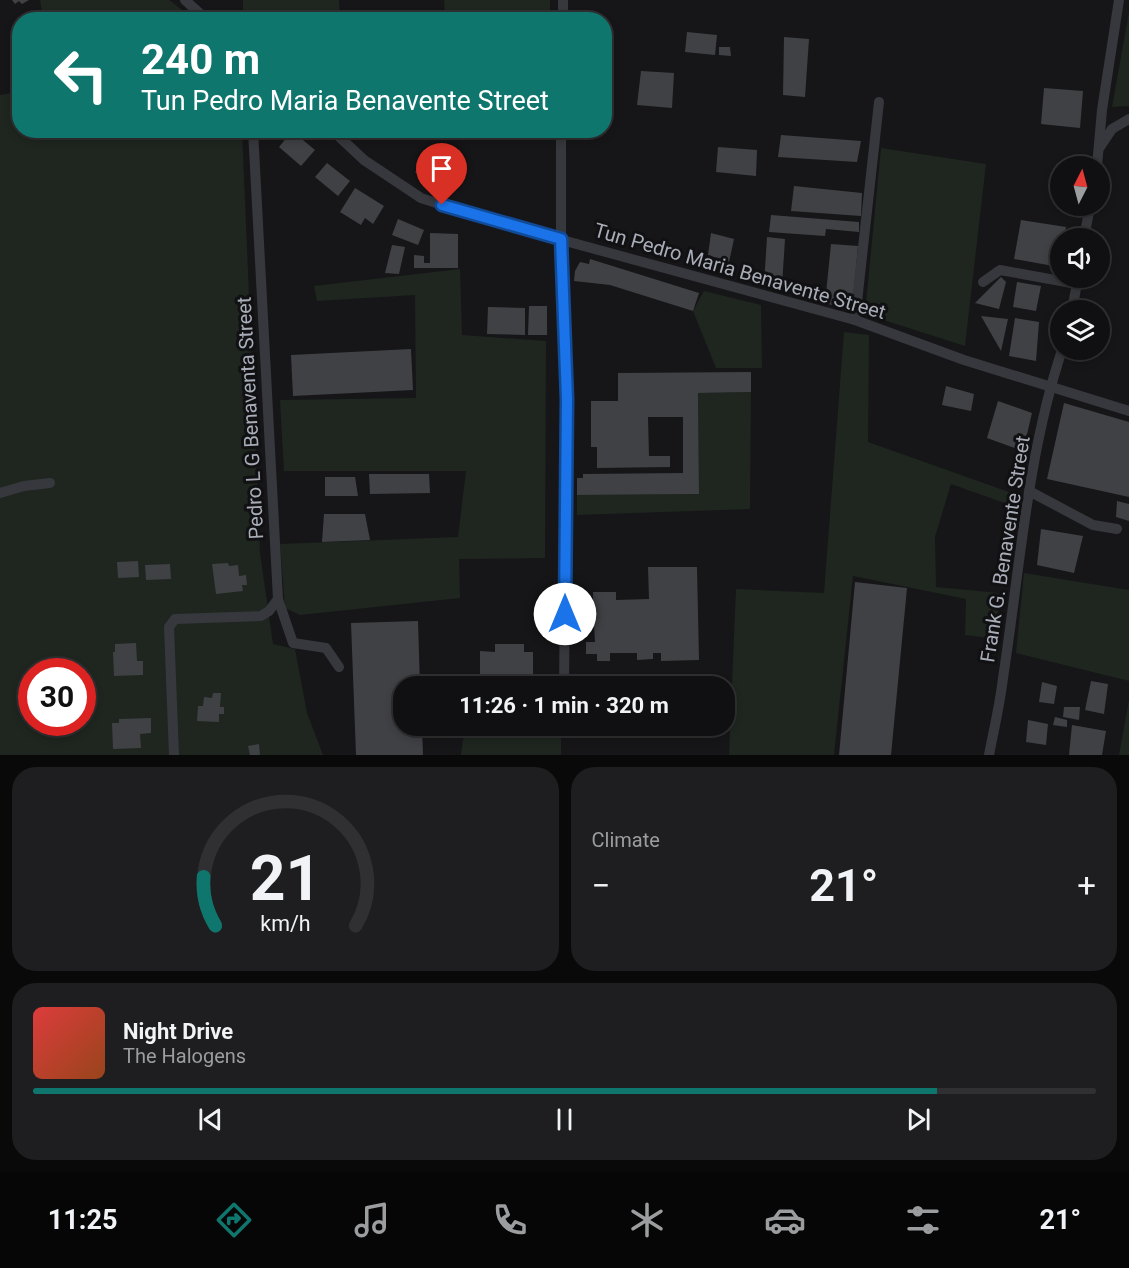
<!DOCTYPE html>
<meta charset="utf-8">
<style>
:root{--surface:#101012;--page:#1e1e20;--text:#f1f3f6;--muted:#9c9d9f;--line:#303032;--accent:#0f766e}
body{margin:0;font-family:Roboto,sans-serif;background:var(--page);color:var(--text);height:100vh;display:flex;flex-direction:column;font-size:22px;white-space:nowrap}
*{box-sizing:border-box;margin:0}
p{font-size:20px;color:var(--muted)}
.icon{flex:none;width:33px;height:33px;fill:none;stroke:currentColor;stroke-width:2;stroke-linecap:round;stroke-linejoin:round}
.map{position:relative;height:755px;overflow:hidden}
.sheet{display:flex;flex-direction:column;gap:12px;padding:12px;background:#09090a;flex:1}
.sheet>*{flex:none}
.top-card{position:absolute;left:12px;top:12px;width:600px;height:126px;border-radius:24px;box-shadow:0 3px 9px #0003,0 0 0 2px var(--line);background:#0f766e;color:#fff;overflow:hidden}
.needle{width:39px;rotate:6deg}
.fabs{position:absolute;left:1050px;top:156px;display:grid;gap:12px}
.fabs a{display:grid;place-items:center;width:60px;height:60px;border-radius:50%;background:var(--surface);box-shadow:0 3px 9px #0003,0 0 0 2px var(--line);font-size:30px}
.speed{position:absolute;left:18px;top:658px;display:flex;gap:12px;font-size:30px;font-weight:700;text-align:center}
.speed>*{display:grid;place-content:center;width:78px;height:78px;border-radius:50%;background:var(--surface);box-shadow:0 3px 9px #0003,0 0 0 2px var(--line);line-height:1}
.speed .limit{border:9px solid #d22;background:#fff;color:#111}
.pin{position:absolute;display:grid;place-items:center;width:51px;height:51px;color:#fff;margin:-62px -26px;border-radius:50% 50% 50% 0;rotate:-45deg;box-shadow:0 0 6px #0007}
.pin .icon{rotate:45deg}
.me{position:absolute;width:66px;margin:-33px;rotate:0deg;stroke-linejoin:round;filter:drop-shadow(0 0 4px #0008)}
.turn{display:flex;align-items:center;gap:21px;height:126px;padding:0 30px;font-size:27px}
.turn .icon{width:78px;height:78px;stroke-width:2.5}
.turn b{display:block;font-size:42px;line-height:51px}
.big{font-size:45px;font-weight:700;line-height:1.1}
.sheet .card{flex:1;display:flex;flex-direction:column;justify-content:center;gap:9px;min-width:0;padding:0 21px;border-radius:24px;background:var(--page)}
.sheet .dial{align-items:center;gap:0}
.dial svg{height:156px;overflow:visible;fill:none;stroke:var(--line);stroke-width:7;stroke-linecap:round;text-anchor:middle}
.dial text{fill:var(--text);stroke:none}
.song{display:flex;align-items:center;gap:18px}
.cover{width:72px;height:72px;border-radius:9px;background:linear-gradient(135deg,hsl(0 70% 55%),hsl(20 70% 35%))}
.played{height:6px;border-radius:3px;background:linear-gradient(90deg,var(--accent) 85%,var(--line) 85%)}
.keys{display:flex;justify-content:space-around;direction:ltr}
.heat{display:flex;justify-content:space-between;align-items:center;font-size:33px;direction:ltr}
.sheet .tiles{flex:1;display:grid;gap:12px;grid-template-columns:1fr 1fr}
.card:last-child{grid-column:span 2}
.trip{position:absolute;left:393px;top:676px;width:342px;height:60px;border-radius:24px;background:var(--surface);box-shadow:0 3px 9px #0003,0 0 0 2px var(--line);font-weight:700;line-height:60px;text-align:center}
.dock{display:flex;height:96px;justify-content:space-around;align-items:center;background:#060607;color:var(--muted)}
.dock .icon{width:42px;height:42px}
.dock .active{color:var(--accent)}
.dock b{font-size:27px;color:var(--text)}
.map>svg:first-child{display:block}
.green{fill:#1e261f;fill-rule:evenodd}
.building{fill:#404145}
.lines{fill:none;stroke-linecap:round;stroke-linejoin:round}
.minor{stroke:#37383d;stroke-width:10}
.route-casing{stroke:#114b97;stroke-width:15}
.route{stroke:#1a73e8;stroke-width:10}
.labels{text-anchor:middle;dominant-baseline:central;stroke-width:6;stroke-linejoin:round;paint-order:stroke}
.street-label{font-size:20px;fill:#a8adb8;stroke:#111113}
</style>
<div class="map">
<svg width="1129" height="755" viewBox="0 0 1129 755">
<rect width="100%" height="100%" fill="#161618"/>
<!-- green -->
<g class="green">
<polygon points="40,0 169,0 194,19 43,19"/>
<polygon points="243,0 339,0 340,19 243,19"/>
<polygon points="444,0 550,0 550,19 445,19"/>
<polygon points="1129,12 1129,106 1112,107"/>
<path d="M19,92L20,130L242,131L260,553L273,644L295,649L307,713L323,755H0V95ZM32,672H82V723H32Z"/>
<polygon points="881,148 986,164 965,346 865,314"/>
<polygon points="460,269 462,335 546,341 545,558 459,559 460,598 300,615 285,608 280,544 458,537 466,471 284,471 280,400 416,398 415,295 317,301 314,286"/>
<polygon points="704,291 761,305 762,368 716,368 693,311"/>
<polygon points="844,332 869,335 868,442 1020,496 1019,508 951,484 935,537 936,587 999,593 997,639 965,635 966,599 853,576 834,755 729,755 736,589 824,593"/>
<polygon points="751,392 750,509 577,515 577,495 699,494 698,393"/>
<polygon points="1024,573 1129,590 1129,681 1016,653"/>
<polygon points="1129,700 1129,755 1119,755"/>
<polygon points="464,733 561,738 561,755 461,755"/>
</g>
<!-- building -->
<g class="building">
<polygon points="12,0 29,0 22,4 19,1 15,4"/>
<polygon points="687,32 717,35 715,55 685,52"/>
<polygon points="784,37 809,39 805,97 783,95"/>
<polygon points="719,47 730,47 731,56 719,55"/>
<polygon points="20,62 20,85 16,85 13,63"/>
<polygon points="641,71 674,73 672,108 637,105"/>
<polygon points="1044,88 1083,91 1080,128 1041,124"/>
<polygon points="292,131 315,150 301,166 279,147"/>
<polygon points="781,135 861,141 857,162 778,157"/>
<polygon points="718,147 757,150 756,176 716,172"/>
<polygon points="430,154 446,167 432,185 415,172"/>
<polygon points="327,163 350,181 338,196 315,177"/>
<polygon points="794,186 862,193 861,216 791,211"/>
<polygon points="355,188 384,206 373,224 365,218 361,225 340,212"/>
<polygon points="771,215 859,222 859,232 826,229 825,236 769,232"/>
<polygon points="398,219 424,230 418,245 392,235"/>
<polygon points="1021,220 1066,227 1064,238 1060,238 1059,267 1014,259"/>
<polygon points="430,233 458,234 458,268 414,268 414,255 424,256 424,263 430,263"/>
<polygon points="711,233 734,239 729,262 708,255"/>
<polygon points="767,237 785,239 782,286 764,285"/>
<polygon points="831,244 858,246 852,311 825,303"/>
<polygon points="392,245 405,247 399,274 385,273"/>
<polygon points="590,259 699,293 693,311 610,285 574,281 575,271 580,262 589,264"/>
<polygon points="1001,277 1006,282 999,309 975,303"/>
<polygon points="1017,282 1041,286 1036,311 1013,307"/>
<polygon points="529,306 547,306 547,335 528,335"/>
<polygon points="488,307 525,308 525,335 487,334"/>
<polygon points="981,316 1008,319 1001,351"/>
<polygon points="1015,318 1039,322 1036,361 1009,356"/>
<polygon points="411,349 413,390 293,396 291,355"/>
<polygon points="751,372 751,392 698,393 699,494 577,495 577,478 583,478 583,474 683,473 683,417 648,417 649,456 670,456 670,467 597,468 597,447 591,447 591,401 618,401 618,373"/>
<polygon points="946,386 974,394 971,411 942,405"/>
<polygon points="998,401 1032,413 1023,451 987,438"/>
<polygon points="1064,403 1129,422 1129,497 1047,479"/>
<polygon points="369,474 429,474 430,493 370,494"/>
<polygon points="325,477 355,477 358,496 325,496"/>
<polygon points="1117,501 1129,504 1129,521 1116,517"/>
<polygon points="324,514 365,514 370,540 322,542"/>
<polygon points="1041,529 1083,536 1074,573 1037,565"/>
<polygon points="138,561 139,577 118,578 117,562"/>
<polygon points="228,563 229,566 238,565 239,576 246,575 247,585 242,585 243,591 216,594 212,564"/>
<polygon points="170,564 171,579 146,580 145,565"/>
<polygon points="648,567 697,567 699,660 661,661 661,653 653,653 653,659 637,660 637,653 610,653 610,661 597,661 597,654 586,654 586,642 595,642 594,625 585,625 584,604 593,604 593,592 616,592 616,600 649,599"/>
<polygon points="855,582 907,588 891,755 839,755"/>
<polygon points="418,621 420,687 404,687 404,726 422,726 423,755 356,755 351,623"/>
<polygon points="136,643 137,661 143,661 143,675 114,676 113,652 115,652 115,644"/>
<polygon points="495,644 524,644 524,652 533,652 533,687 480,687 480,651 495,652"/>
<polygon points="624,675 626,687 613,687 611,677"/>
<polygon points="703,681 725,682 724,687 702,687"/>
<polygon points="1091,681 1108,684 1104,714 1085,710"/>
<polygon points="1042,682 1057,686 1054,704 1039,702"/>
<polygon points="213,693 221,693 220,707 224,707 224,714 219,714 219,722 197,721 198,706 203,706 204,697 212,698"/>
<polygon points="1064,707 1080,707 1079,720 1063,717"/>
<polygon points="1055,717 1067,720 1067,727 1053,725"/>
<polygon points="151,718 151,733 140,734 141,748 113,749 112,723 119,723 119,719"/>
<polygon points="1028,720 1048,724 1046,745 1026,742"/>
<polygon points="1072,725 1106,731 1102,755 1069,755"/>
<polygon points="259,744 260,755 250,755 248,746"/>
</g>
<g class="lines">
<!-- minor -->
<g class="minor">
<polyline points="185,0 207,20"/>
<polyline points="563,0 563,20"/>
<polyline points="253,130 278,599 293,643 326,648 339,667"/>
<polyline points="332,130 364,160 421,198 485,219 855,320 964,360 1129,411"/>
<polyline points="561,130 561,239 567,399 564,687"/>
<polyline points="1100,147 1112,129 1129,119"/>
<polyline points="1097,166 1102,110 1119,0"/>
<polyline points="1084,238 1090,206"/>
<polyline points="983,282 1000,270 1077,284"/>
<polyline points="1072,310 1078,278"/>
<polyline points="855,320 879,102"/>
<polyline points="1029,491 1093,525 1117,529"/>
<polyline points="0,493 24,486 50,483"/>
<polyline points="567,726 569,731"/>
<polyline points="174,755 169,627 175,619 261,616 269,611 278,599"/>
<path d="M989,755C994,729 1000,704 1003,678C1020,568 1027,456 1062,350"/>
</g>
</g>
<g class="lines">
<!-- route casing -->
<g class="route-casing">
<polyline id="route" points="442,205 561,239 567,399 565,614"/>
</g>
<!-- route -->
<use href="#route" class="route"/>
</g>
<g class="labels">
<!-- street labels -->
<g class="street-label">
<text transform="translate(740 271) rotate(16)">Tun Pedro Maria Benavente Street</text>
<text transform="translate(250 418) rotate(-93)">Pedro L G Benaventa Street</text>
<text transform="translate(1005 549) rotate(-81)">Frank G. Benavente Street</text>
</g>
</g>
</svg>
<div class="fabs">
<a><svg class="needle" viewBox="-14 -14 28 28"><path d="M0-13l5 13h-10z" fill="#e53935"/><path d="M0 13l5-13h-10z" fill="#9c9d9f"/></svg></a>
<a><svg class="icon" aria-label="sound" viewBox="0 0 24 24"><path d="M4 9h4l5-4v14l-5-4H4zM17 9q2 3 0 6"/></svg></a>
<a><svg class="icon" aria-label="layers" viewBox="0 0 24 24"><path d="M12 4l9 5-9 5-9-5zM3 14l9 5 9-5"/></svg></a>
</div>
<div class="speed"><div class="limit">30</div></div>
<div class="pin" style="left:442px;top:205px;background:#d93025"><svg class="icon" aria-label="arrive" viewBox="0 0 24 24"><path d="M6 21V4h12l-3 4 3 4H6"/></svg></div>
<svg class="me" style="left:565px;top:614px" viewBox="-20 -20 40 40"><circle r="19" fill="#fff"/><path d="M0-13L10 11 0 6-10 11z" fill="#1a73e8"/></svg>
<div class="trip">11:26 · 1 min · 320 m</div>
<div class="top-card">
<div class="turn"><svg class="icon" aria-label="left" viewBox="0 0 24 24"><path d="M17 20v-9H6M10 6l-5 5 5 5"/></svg><div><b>240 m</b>Tun Pedro Maria Benavente Street</div></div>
</div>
</div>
<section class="sheet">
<div class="tiles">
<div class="card dial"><svg viewBox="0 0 100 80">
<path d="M14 69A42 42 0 1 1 86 69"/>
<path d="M14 69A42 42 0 0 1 8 44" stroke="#0f766e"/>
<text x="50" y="56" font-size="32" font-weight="700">21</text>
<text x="50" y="72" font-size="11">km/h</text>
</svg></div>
<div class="card"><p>Climate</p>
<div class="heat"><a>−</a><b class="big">21°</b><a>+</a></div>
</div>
<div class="card">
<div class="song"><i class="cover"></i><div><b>Night Drive</b><p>The Halogens</p></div></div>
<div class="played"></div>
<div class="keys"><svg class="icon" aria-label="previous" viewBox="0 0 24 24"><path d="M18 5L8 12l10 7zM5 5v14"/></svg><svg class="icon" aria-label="pause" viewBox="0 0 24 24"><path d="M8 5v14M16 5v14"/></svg><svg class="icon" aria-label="next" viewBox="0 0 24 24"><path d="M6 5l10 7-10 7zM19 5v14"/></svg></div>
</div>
</div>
</section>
<nav class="dock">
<b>11:25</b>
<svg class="icon active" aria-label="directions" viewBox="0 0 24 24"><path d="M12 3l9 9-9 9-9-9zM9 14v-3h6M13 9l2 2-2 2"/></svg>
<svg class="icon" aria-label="music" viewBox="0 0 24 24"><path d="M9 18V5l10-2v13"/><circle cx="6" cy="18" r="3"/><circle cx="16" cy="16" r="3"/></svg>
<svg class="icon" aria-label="phone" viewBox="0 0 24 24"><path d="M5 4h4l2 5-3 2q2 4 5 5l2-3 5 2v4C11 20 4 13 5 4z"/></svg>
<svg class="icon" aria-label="climate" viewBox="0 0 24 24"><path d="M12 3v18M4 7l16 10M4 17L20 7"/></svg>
<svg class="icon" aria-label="car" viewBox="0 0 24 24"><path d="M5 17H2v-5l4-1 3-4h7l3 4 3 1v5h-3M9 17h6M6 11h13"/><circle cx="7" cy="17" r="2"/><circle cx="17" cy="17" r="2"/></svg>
<svg class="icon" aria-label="filters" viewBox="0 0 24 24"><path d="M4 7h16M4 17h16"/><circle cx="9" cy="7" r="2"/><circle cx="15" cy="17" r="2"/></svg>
<b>21°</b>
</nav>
